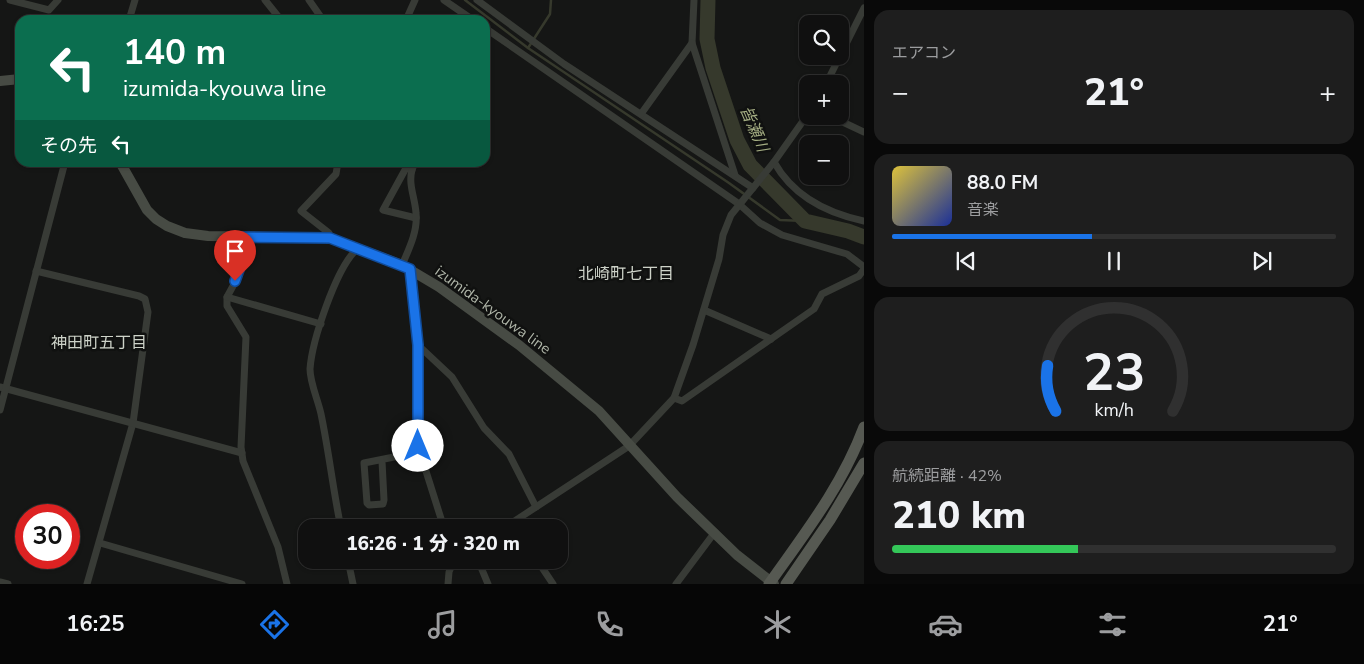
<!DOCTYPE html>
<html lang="ja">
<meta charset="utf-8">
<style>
:root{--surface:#101010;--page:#1e1e1e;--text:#f1f3f6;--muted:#9c9d9f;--line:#303030;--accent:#1a73e8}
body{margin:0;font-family:"Nunito Sans","Noto Sans JP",sans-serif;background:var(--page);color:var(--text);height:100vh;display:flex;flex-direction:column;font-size:19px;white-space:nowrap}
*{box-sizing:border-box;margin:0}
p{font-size:16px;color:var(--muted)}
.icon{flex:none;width:28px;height:28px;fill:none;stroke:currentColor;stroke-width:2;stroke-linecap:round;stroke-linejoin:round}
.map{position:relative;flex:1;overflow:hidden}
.side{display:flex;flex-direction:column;gap:10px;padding:10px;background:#090909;width:500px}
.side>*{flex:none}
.guide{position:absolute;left:15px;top:15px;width:475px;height:152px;border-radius:15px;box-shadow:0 1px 4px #0004,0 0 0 1px var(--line);background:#0b6e4f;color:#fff;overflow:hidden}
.tools{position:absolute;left:799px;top:15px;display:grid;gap:10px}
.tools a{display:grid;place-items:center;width:50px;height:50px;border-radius:10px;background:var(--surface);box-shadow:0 1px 4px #0004,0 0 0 1px var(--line);font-size:25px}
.speed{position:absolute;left:15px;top:504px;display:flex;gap:10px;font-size:25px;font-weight:700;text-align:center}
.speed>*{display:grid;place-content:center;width:65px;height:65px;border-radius:50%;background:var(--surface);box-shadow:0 1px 4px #0004,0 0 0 1px var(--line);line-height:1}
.speed .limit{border:8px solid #d22;background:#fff;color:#111}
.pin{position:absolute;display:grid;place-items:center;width:42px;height:42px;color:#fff;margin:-51px -21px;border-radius:50% 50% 50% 0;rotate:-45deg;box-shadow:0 0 5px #0007}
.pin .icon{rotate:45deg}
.me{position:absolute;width:55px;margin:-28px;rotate:0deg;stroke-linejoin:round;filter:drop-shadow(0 0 4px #0008)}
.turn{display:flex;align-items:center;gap:18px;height:105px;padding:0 25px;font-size:22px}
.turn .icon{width:65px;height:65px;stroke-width:2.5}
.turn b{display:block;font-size:35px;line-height:42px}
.then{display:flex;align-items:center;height:48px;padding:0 25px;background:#0003;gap:10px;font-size:19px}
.big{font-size:38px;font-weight:800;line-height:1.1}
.side .widget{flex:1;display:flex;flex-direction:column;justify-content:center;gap:8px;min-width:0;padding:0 18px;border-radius:15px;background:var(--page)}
.side .dial{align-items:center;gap:0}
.dial svg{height:130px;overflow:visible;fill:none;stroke:var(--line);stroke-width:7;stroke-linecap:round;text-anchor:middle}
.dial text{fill:var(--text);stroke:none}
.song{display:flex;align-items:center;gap:15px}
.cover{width:60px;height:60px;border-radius:8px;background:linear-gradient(135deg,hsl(50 70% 55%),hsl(230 70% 35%))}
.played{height:5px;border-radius:2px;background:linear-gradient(90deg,var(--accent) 45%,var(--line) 45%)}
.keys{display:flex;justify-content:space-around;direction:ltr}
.heat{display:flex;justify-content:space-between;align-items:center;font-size:28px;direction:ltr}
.charge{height:8px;border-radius:4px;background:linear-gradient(90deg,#34c759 42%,var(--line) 0)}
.trip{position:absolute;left:298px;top:519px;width:270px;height:50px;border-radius:15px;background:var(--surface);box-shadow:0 1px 4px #0004,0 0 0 1px var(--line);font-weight:800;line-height:50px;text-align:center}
.menu{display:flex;height:80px;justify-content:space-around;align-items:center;background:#060606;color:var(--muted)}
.menu .icon{width:35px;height:35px}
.menu .on{color:var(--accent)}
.menu b{font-size:22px;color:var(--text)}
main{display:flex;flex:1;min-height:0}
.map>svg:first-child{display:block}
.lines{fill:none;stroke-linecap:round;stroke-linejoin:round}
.stream{stroke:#36392c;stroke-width:2.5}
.river{stroke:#36392c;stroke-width:15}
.minor{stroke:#383b36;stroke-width:7}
.secondary{stroke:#474b44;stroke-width:10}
.primary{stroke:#565952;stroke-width:11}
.route-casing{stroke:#114b97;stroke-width:12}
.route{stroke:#1a73e8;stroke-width:9}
.labels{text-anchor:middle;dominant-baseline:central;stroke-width:5;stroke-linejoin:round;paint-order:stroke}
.street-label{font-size:15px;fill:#afb5a8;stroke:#101110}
.water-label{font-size:16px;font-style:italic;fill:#a4ad82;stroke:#101110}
.neighbourhood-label{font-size:16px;fill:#cdd2c8;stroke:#101110}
</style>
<main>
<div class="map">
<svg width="864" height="584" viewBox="0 0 864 584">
<rect width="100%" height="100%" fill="#151615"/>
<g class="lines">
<!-- stream -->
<g class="stream">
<polyline points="465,0 528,48 729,183 780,220 805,221"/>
<polyline points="528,48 550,14 551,0"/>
</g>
<!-- river -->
<polyline class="river" points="708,0 707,39 713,68 737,140 750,165 805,221 848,231 864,237"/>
<!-- minor -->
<g class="minor">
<polyline points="10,0 49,10 58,0"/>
<polyline points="265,0 281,20"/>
<polyline points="309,0 323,20"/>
<polyline points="444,0 473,20"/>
<polyline points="477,0 564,64 753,188"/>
<polyline points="694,0 692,43 735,175"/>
<polyline points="129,20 135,0"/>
<polyline points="406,20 415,0"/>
<polyline points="485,28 739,204 760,223 782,235 847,254 864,267"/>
<polyline points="826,84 864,8"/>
<polyline points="641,114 692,43"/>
<polyline points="830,116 864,132"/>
<polyline points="403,162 406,168 412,170 415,162"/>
<path d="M774,162C793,196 826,213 864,221"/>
<polyline points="406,168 383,210 416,218"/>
<polyline points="240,237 239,275 227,297 227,306 246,337 241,447 243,461 278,547 287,584"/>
<polyline points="330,238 329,233 301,211 336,174 338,162"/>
<path d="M402,265C409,249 418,231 416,213C415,198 408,184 412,170"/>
<polyline points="410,269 418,345 418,446 444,528"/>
<polyline points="36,271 139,296 145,299 148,312 133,423 87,584"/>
<polyline points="227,297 321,324"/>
<polyline points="704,310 771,339"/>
<polyline points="418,345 452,377 484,428 509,454 536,507"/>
<polyline points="0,387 242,453"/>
<polyline points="674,398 682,401 814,309 822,294 859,276 864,269"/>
<polyline points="0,410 65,162"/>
<polyline points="382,461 384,500 383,504 369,505 367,503 364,463 399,456 418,446"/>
<path d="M341,528C333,490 329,452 321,414C318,400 310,383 310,369C312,341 336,268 357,249"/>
<polyline points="504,528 629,446 674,398 693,345 719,259 723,235 731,215 774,162 808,114"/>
<polyline points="100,543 242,584"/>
<polyline points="348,560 353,584"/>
<polyline points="478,560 488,584"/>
<polyline points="537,560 553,584"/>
<polyline points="0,582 8,584"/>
<polyline points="448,584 449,572 454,560"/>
<polyline points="676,584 715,532"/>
</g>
<!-- secondary -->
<g class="secondary">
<polyline points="0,81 20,79"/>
<polyline points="120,162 147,210 156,219 167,226 185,233 208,236 330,238 402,265 439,287 519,345 599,411 677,497 737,555 774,584"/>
</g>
<!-- primary -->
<g class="primary">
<path d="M769,584C805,533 842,486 864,427"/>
<polyline points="786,584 830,520 864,463"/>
</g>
</g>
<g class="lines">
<!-- route casing -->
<g class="route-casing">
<polyline id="route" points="235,281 240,267 240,237 330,238 410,269 418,345 418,446"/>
</g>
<!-- route -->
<use href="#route" class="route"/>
</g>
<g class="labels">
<!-- street labels -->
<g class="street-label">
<text transform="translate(493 310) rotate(36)">izumida-kyouwa line</text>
</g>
<!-- water labels -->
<g class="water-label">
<text transform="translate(754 129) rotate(67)">皆瀬川</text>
</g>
<!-- neighbourhood labels -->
<g class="neighbourhood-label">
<text x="626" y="274">北崎町七丁目</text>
<text x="99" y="343">神田町五丁目</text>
</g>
</g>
</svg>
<div class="tools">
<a><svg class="icon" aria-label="search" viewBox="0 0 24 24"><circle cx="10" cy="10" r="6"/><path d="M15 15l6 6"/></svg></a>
<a>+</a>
<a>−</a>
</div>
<div class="speed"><div class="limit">30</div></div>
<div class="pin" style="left:235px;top:281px;background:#d93025"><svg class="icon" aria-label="arrive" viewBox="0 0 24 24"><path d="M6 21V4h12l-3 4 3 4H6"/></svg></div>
<svg class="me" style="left:418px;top:446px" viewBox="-20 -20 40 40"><circle r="19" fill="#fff"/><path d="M0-13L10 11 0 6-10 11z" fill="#1a73e8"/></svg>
<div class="trip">16:26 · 1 分 · 320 m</div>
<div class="guide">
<div class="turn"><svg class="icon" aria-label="left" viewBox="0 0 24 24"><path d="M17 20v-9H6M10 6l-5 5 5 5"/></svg><div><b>140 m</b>izumida-kyouwa line</div></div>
<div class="then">その先<svg class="icon" aria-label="left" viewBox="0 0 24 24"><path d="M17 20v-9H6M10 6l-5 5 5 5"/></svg></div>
</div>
</div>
<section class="side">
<div class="widget"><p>エアコン</p>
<div class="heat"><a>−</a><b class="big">21°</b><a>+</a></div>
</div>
<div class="widget">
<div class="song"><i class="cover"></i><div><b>88.0 FM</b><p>音楽</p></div></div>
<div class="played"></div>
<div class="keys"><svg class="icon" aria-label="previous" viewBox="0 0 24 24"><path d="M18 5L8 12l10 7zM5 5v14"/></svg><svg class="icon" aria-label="pause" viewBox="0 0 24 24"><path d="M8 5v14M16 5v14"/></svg><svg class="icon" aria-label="next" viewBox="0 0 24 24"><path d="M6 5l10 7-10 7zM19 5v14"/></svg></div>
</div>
<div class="widget dial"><svg viewBox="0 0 100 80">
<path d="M14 69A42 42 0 1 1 86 69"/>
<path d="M14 69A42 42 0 0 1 9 41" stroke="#1a73e8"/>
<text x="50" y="56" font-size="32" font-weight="700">23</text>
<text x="50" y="72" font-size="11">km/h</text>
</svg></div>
<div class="widget"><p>航続距離 · 42%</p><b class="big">210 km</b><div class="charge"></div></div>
</section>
</main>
<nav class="menu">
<b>16:25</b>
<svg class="icon on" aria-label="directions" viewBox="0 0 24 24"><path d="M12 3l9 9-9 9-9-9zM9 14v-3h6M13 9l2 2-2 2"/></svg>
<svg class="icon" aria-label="music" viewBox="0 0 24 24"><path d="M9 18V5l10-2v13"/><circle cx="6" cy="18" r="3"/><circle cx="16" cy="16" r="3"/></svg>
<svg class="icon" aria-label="phone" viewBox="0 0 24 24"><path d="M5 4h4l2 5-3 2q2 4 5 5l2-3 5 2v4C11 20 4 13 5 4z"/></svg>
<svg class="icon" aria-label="climate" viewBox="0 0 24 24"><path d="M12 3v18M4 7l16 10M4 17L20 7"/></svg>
<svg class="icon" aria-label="car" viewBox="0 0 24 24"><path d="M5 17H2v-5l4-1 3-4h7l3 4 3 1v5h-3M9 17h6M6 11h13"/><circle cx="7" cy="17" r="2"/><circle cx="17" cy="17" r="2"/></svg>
<svg class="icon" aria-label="filters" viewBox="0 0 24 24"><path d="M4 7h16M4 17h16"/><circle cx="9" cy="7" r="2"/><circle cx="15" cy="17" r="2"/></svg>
<b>21°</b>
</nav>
